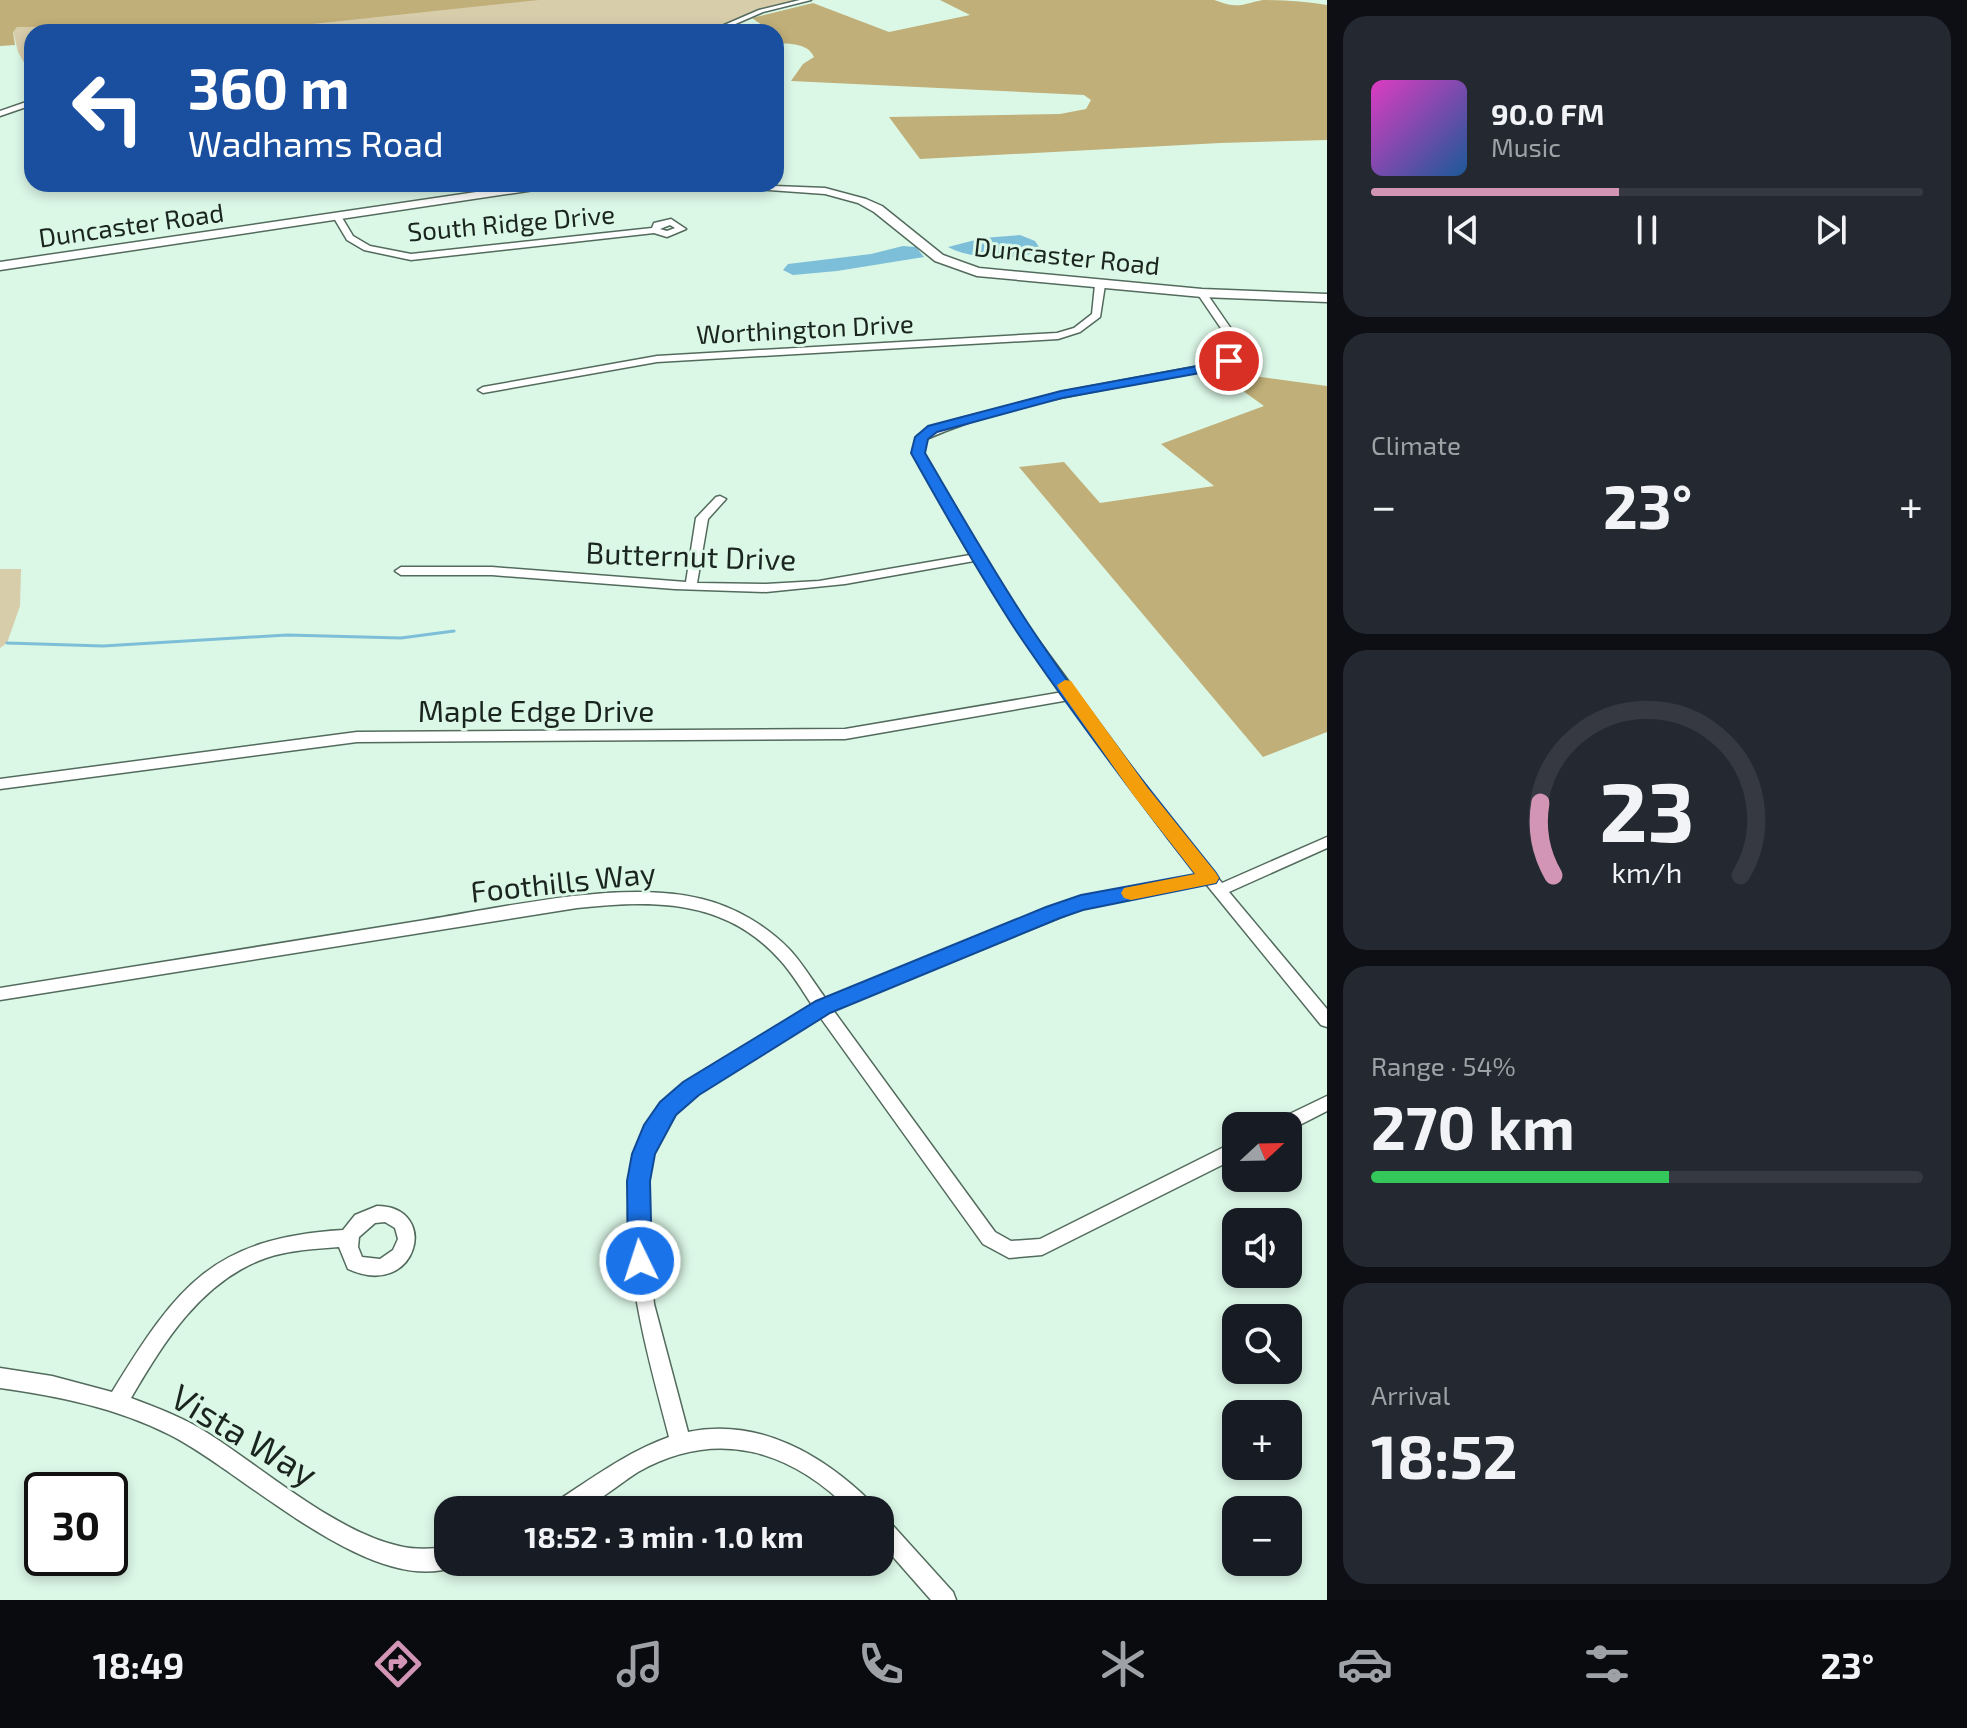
<!DOCTYPE html>
<meta charset="utf-8">
<style>
:root{--surface:#171b24;--page:#242831;--text:#f1f3f6;--muted:#9ea1a6;--line:#363941;--accent:#d295b6}
body{margin:0;font-family:"Exo 2",sans-serif;background:var(--page);color:var(--text);height:100vh;display:flex;flex-direction:column;font-size:30px;white-space:nowrap}
*{box-sizing:border-box;margin:0}
p{font-size:26px;color:var(--muted)}
.icon{flex:none;width:44px;height:44px;fill:none;stroke:currentColor;stroke-width:2;stroke-linecap:round;stroke-linejoin:round}
.map{position:relative;flex:1;overflow:hidden}
.sheet{display:flex;flex-direction:column;gap:16px;padding:16px;background:#0d0f14;width:640px}
.sheet>*{flex:none}
.banner{position:absolute;left:24px;top:24px;width:760px;height:168px;border-radius:24px;box-shadow:0 4px 12px #0003;background:#1a4fa0;color:#fff;overflow:hidden}
.needle{width:52px;rotate:68deg}
.fabs{position:absolute;left:1222px;top:1112px;display:grid;gap:16px}
.fabs a{display:grid;place-items:center;width:80px;height:80px;border-radius:16px;background:var(--surface);box-shadow:0 4px 12px #0003;font-size:40px}
.speed{position:absolute;left:24px;top:1472px;display:flex;gap:16px;font-size:40px;font-weight:700;text-align:center}
.speed>*{display:grid;place-content:center;width:104px;height:104px;border-radius:50%;background:var(--surface);box-shadow:0 4px 12px #0003;line-height:1}
.speed .limit{border:4px solid #111;border-radius:12px;background:#fff;color:#111}
.pin{position:absolute;display:grid;place-items:center;width:68px;height:68px;color:#fff;margin:-34px;border:4px solid #fff;border-radius:50%;box-shadow:0 2px 8px #0007}
.me{position:absolute;width:88px;margin:-44px;rotate:356deg;stroke-linejoin:round;filter:drop-shadow(0 0 6px #0008)}
.turn{display:flex;align-items:center;gap:28px;height:168px;padding:0 32px;font-size:36px}
.turn .icon{width:104px;height:104px;stroke-width:2.5}
.turn b{display:block;font-size:56px;line-height:68px}
.big{font-size:60px;font-weight:700;line-height:1.1}
.sheet .tile{flex:1;display:flex;flex-direction:column;justify-content:center;gap:12px;min-width:0;padding:0 28px;border-radius:24px;background:var(--page)}
.sheet .dial{align-items:center;gap:0}
.dial svg{height:208px;overflow:visible;fill:none;stroke:var(--line);stroke-width:7;stroke-linecap:round;text-anchor:middle}
.dial text{fill:var(--text);stroke:none}
.song{display:flex;align-items:center;gap:24px}
.cover{width:96px;height:96px;border-radius:12px;background:linear-gradient(135deg,hsl(310 70% 55%),hsl(210 70% 35%))}
.played{height:8px;border-radius:4px;background:linear-gradient(90deg,var(--accent) 45%,var(--line) 45%)}
.keys{display:flex;justify-content:space-around;direction:ltr}
.heat{display:flex;justify-content:space-between;align-items:center;font-size:44px;direction:ltr}
.charge{height:12px;border-radius:6px;background:linear-gradient(90deg,#34c759 54%,var(--line) 0)}
.trip{position:absolute;left:434px;top:1496px;width:460px;height:80px;border-radius:24px;background:var(--surface);box-shadow:0 4px 12px #0003;font-weight:700;line-height:80px;text-align:center}
.tab-bar{display:flex;height:128px;justify-content:space-around;align-items:center;background:#090b0e;color:var(--muted)}
.tab-bar .icon{width:56px;height:56px}
.tab-bar .active{color:var(--accent)}
.tab-bar b{font-size:36px;color:var(--text)}
main{display:flex;flex:1;min-height:0}
.map>svg:first-child{display:block}
.green{fill:#d7cdab}
.forest{fill:#c0af78}
.water{fill:#7dbfd8}
.lines{fill:none;stroke-linecap:round;stroke-linejoin:round}
.stream{stroke:#7dbfd8;stroke-width:3}
.street-casing{stroke:#536b5d;stroke-width:3}
.secondary-casing{stroke:#536b5d;stroke-width:3}
.street{fill:#fff;fill-rule:evenodd}
.secondary{fill:#fff;fill-rule:evenodd}
.route{fill:#1a73e8;stroke:#114b97;stroke-width:2}
.slow{fill:#f59e0b}
.labels{text-anchor:middle;dominant-baseline:central;stroke-width:6;stroke-linejoin:round;paint-order:stroke}
.far-street-label{font-size:26px;fill:#1b251f;stroke:#dbf7e6}
.street-label{font-size:30px;fill:#1b251f;stroke:#dbf7e6}
.near-street-label{font-size:36px;fill:#1b251f;stroke:#dbf7e6}
</style>
<main>
<div class="map">
<svg width="1327" height="1600" viewBox="0 0 1327 1600">
<rect width="100%" height="100%" fill="#dbf7e6"/>
<!-- green -->
<g class="green">
<polygon points="0,0 808,0 761,11 711,32 299,32"/>
<polygon points="32,26 166,26 176,32 32,32 32,77 18,52 13,31 17,27"/>
<polygon points="0,569 21,569 20,606 7,643 0,648"/>
</g>
<!-- forest -->
<g class="forest">
<polygon points="0,0 539,0 312,24 311,26 315,32 264,29 176,32 166,26 17,27 13,32 15,45 0,46"/>
<path d="M940,0H1214C1240,9 1238,5 1263,0C1282,0 1308,2 1327,5V140L1220,143L920,159L889,117L1060,114L1086,109L1091,100L1084,95L791,81L803,64L814,57C808,43 790,44 776,43V32H760L762,25L752,18L813,3L889,32L970,15Z"/>
<polygon points="1238,374 1327,386 1327,732 1263,757 1019,467 1064,462 1100,503 1214,486 1161,444 1264,406 1225,378"/>
</g>
<!-- water -->
<g class="water">
<path d="M1020,235L1035,241L1041,250C1018,262 970,259 948,247L983,238Z"/>
<polygon points="903,246 916,247 924,257 837,271 793,275 783,270 788,264 871,254"/>
</g>
<g class="lines">
<!-- stream -->
<polyline class="stream" points="7,643 103,646 287,635 401,638 454,631"/>
<!-- street casing -->
<g class="street-casing">
<g id="street">
<polygon points="800,0 811,0 763,12 717,32 708,32 759,10"/>
<polygon points="32,100 32,105 0,116 0,111"/>
<path d="M335,216H341L353,236L370,246L411,254L652,228L654,223L671,219L686,229L667,237L654,233L411,260L364,250L347,240L334,218ZM670,225L675,228L667,231L660,229Z"/>
<polygon points="1100,282 1105,285 1100,317 1080,332 1058,339 657,362 483,393 478,390 483,387 657,356 1057,333 1074,328 1092,314 1095,285"/>
<path d="M1199,291H1205L1243,346L1240,354L1227,366C1128,388 1020,397 927,439L923,453L983,557L1030,629L1178,830L1222,883L1327,837V848L1229,892L1327,1009V1027L1321,1025L1206,884L1083,908L833,1010L995,1232L1011,1241L1040,1239L1236,1141V1158L1042,1255L1009,1258L983,1244L820,1017L697,1093L674,1114L659,1135L652,1154L647,1181V1219L654,1304L688,1432C759,1417 823,1455 872,1503L875,1510H850C789,1449 716,1428 638,1472C622,1482 597,1503 581,1509C573,1512 560,1510 551,1510L554,1503C591,1479 627,1452 669,1437C647,1350 592,1175 664,1102C683,1083 706,1070 729,1056C757,1039 785,1022 812,1005C802,990 792,973 780,960C725,898 652,900 577,908L0,1000V988C142,965 284,943 425,920C506,907 624,879 702,899C735,907 767,926 790,950C803,964 814,983 826,999L1076,899L1198,875L1168,838L1069,700L845,739L357,742L0,789V779L357,732L845,729L1063,692L1021,634L974,561L845,584L766,592L675,589L492,575H401L395,571L401,567H492L686,582L696,518L716,497L720,496L726,499L708,519L697,583L766,584L819,581L970,555L913,453L918,435L947,422L1061,392L1221,362L1232,351L1233,346L1197,293Z"/>
<polygon points="1327,1096 1327,1111 1288,1131 1288,1126 1272,1126 1275,1121"/>
<path d="M377,1206C441,1206 418,1301 348,1269L339,1247C315,1249 289,1250 266,1258C201,1281 164,1342 131,1398C157,1408 185,1418 209,1434C264,1469 336,1532 399,1546C415,1550 432,1549 448,1547V1562H457L456,1566C373,1600 241,1470 170,1435C117,1408 58,1396 0,1388V1368L52,1376L112,1392C177,1286 213,1238 343,1230L355,1215ZM385,1222L395,1228L398,1239L393,1250L380,1259L362,1257L358,1247L359,1237L375,1223Z"/>
<polygon points="880,1515 887,1519 953,1592 956,1600 931,1600 880,1542"/>
</g>
</g>
<!-- secondary casing -->
<g class="secondary-casing">
<g id="secondary">
<polygon points="531,184 560,184 554,187 0,270 0,262"/>
<polygon points="723,184 825,188 866,199 882,206 943,255 979,268 1202,289 1327,294 1327,302 1202,297 977,276 935,261 874,212 858,203 825,194 729,187"/>
</g>
</g>
<!-- street -->
<use href="#street" class="street"/>
<!-- secondary -->
<use href="#secondary" class="secondary"/>
</g>
<!-- route -->
<path class="route" d="M1229,357L1235,361L1222,369L1062,398L937,432L928,439L925,453C959,511 992,569 1029,625C1086,711 1152,793 1216,873L1219,878L1216,883L1083,910L1060,918L830,1013L699,1095L676,1115L655,1154L650,1181L652,1261L649,1269L640,1272L632,1269L628,1261L627,1181L632,1154L644,1125L660,1102L683,1082L816,1001L1046,907L1081,895L1195,874C1134,795 1073,715 1017,632C979,574 945,514 911,453L915,437L928,426L1061,391L1214,363Z"/>
<!-- slow -->
<polygon class="slow" points="1065,680 1071,681 1147,787 1216,873 1219,878 1216,883 1131,900 1124,898 1121,893 1124,888 1195,874 1134,796 1059,689 1057,685"/>
<g class="labels">
<!-- far-street labels -->
<g class="far-street-label">
<text transform="translate(511 222) rotate(-5)">South Ridge Drive</text>
<text transform="translate(131 224) rotate(-8)">Duncaster Road</text>
<text transform="translate(1067 255) rotate(6)">Duncaster Road</text>
<text transform="translate(805 328) rotate(-3)">Worthington Drive</text>
</g>
<!-- street labels -->
<g class="street-label">
<text transform="translate(691 555) rotate(2)">Butternut Drive</text>
<text x="536" y="710">Maple Edge Drive</text>
<text transform="translate(563 881) rotate(-6)">Foothills Way</text>
</g>
<!-- near-street labels -->
<g class="near-street-label">
<text transform="translate(245 1434) rotate(31)">Vista Way</text>
</g>
</g>
</svg>
<div class="fabs">
<a><svg class="needle" viewBox="-14 -14 28 28"><path d="M0-13l5 13h-10z" fill="#e53935"/><path d="M0 13l5-13h-10z" fill="#9ea1a6"/></svg></a>
<a><svg class="icon" aria-label="sound" viewBox="0 0 24 24"><path d="M4 9h4l5-4v14l-5-4H4zM17 9q2 3 0 6"/></svg></a>
<a><svg class="icon" aria-label="search" viewBox="0 0 24 24"><circle cx="10" cy="10" r="6"/><path d="M15 15l6 6"/></svg></a>
<a>+</a>
<a>−</a>
</div>
<div class="speed"><div class="limit">30</div></div>
<div class="pin" style="left:1229px;top:361px;background:#d93025"><svg class="icon" aria-label="arrive" viewBox="0 0 24 24"><path d="M6 21V4h12l-3 4 3 4H6"/></svg></div>
<svg class="me" style="left:640px;top:1261px" viewBox="-20 -20 40 40"><circle r="17" fill="#1a73e8" stroke="#fff" stroke-width="3"/><path d="M0-11L8 9 0 5-8 9z" fill="#fff"/></svg>
<div class="trip">18:52 · 3 min · 1.0 km</div>
<div class="banner">
<div class="turn"><svg class="icon" aria-label="left" viewBox="0 0 24 24"><path d="M17 20v-9H6M10 6l-5 5 5 5"/></svg><div><b>360 m</b>Wadhams Road</div></div>
</div>
</div>
<section class="sheet">
<div class="tile">
<div class="song"><i class="cover"></i><div><b>90.0 FM</b><p>Music</p></div></div>
<div class="played"></div>
<div class="keys"><svg class="icon" aria-label="previous" viewBox="0 0 24 24"><path d="M18 5L8 12l10 7zM5 5v14"/></svg><svg class="icon" aria-label="pause" viewBox="0 0 24 24"><path d="M8 5v14M16 5v14"/></svg><svg class="icon" aria-label="next" viewBox="0 0 24 24"><path d="M6 5l10 7-10 7zM19 5v14"/></svg></div>
</div>
<div class="tile"><p>Climate</p>
<div class="heat"><a>−</a><b class="big">23°</b><a>+</a></div>
</div>
<div class="tile dial"><svg viewBox="0 0 100 80">
<path d="M14 69A42 42 0 1 1 86 69"/>
<path d="M14 69A42 42 0 0 1 9 41" stroke="#d295b6"/>
<text x="50" y="56" font-size="32" font-weight="700">23</text>
<text x="50" y="72" font-size="11">km/h</text>
</svg></div>
<div class="tile"><p>Range · 54%</p><b class="big">270 km</b><div class="charge"></div></div>
<div class="tile"><p>Arrival</p><b class="big">18:52</b></div>
</section>
</main>
<nav class="tab-bar">
<b>18:49</b>
<svg class="icon active" aria-label="directions" viewBox="0 0 24 24"><path d="M12 3l9 9-9 9-9-9zM9 14v-3h6M13 9l2 2-2 2"/></svg>
<svg class="icon" aria-label="music" viewBox="0 0 24 24"><path d="M9 18V5l10-2v13"/><circle cx="6" cy="18" r="3"/><circle cx="16" cy="16" r="3"/></svg>
<svg class="icon" aria-label="phone" viewBox="0 0 24 24"><path d="M5 4h4l2 5-3 2q2 4 5 5l2-3 5 2v4C11 20 4 13 5 4z"/></svg>
<svg class="icon" aria-label="climate" viewBox="0 0 24 24"><path d="M12 3v18M4 7l16 10M4 17L20 7"/></svg>
<svg class="icon" aria-label="car" viewBox="0 0 24 24"><path d="M5 17H2v-5l4-1 3-4h7l3 4 3 1v5h-3M9 17h6M6 11h13"/><circle cx="7" cy="17" r="2"/><circle cx="17" cy="17" r="2"/></svg>
<svg class="icon" aria-label="filters" viewBox="0 0 24 24"><path d="M4 7h16M4 17h16"/><circle cx="9" cy="7" r="2"/><circle cx="15" cy="17" r="2"/></svg>
<b>23°</b>
</nav>
